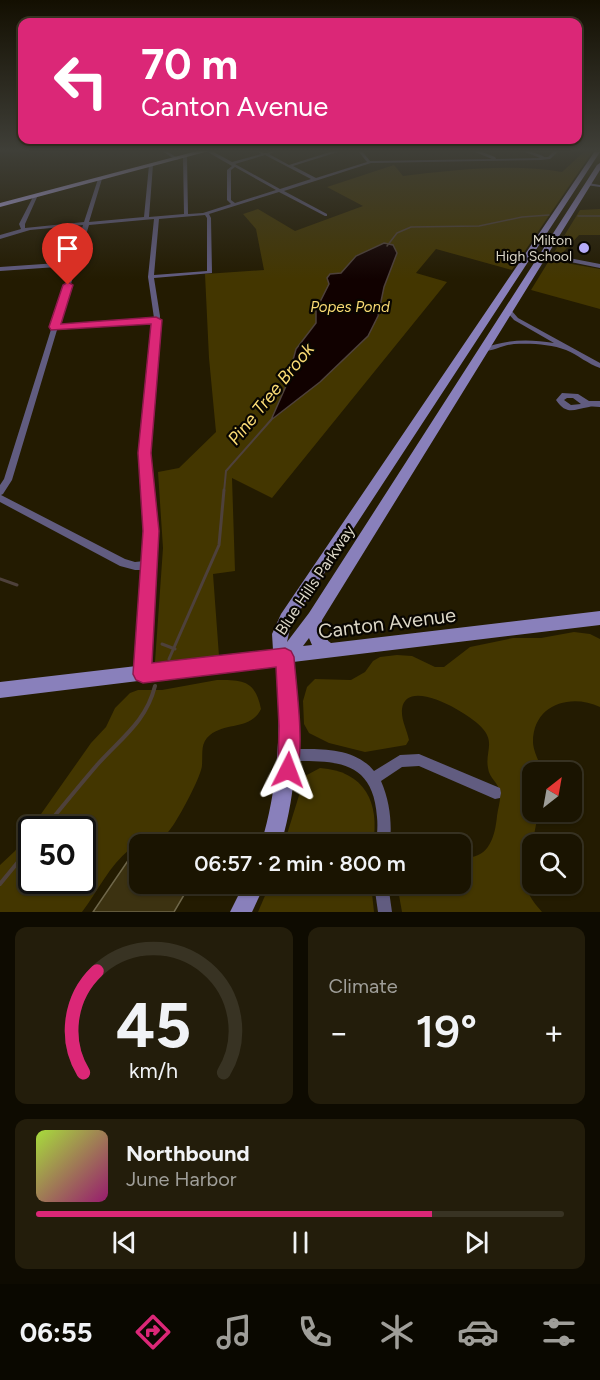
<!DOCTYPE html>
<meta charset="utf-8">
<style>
:root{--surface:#1a1401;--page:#231d0b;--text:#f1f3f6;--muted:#9f9e99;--line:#383323;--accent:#db2777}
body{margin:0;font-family:Figtree,sans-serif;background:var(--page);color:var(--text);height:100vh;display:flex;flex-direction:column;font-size:22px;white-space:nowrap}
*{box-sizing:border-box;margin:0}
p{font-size:20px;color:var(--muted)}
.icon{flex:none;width:33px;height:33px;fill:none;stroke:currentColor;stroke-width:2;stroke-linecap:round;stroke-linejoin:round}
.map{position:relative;height:912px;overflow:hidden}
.sheet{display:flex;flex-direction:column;gap:15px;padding:15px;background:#0e0b01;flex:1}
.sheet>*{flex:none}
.hud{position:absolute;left:18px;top:18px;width:564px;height:126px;border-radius:12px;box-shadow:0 2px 4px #0004,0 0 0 2px var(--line);background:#db2777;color:#fff;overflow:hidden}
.needle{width:39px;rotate:31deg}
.buttons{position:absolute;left:522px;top:762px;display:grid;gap:12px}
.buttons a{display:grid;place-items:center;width:60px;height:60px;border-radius:12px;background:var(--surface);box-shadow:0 2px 4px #0004,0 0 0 2px var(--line);font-size:30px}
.speed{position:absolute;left:18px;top:816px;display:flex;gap:12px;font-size:30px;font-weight:700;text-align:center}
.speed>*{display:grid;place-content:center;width:78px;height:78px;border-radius:50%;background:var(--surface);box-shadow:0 2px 4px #0004,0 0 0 2px var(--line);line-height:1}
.speed .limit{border:3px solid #111;border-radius:9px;background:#fff;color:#111}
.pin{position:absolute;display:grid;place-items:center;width:51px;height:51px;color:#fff;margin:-62px -26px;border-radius:50% 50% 50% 0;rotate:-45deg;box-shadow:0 0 6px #0007}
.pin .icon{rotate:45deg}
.me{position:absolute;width:66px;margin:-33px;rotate:3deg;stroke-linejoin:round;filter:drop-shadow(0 0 4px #0008)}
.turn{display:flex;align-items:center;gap:21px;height:126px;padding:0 24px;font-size:27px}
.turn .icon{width:78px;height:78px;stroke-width:2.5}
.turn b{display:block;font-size:42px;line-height:51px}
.big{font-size:45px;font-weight:600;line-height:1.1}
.sheet .card{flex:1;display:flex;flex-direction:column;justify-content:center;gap:9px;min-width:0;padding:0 21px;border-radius:12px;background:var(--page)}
.sheet .dial{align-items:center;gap:0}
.dial svg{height:156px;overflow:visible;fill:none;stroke:var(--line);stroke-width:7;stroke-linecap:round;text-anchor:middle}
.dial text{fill:var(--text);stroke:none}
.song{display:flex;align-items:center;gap:18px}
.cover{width:72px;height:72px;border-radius:9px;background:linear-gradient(135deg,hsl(80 70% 55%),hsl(320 70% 35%))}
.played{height:6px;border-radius:3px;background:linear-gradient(90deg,var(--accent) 75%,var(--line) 75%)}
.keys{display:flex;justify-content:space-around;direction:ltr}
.heat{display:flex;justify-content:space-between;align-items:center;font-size:33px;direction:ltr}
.sheet .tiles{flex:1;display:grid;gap:15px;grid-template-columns:1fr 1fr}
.card:last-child{grid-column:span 2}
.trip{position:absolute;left:129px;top:834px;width:342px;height:60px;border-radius:12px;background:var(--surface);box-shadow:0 2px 4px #0004,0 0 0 2px var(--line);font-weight:600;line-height:60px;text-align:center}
.menu{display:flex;height:96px;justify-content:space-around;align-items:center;background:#0a0800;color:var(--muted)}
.menu .icon{width:42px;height:42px}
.menu .selected{color:var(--accent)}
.menu b{font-size:27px;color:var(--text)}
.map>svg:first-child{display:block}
.green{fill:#433600;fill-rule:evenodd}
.water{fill:#110100;stroke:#4e413b;stroke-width:1.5}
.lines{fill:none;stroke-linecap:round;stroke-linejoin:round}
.stream-far3{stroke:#4e413b;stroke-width:1.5}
.stream-far2{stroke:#4e413b;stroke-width:2}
.stream-far1{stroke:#4e413b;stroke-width:3}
.stream{stroke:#4e413b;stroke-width:4}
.building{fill:#3c3211;stroke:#6f674a;stroke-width:1.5}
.minor{fill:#615c80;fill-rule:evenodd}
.secondary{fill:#8980bb;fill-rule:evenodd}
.trunk{fill:#b6acee;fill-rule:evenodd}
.route{fill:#db2777;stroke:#8e194d;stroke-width:1.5}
.poi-dot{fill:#b6acf8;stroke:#090601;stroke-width:2}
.labels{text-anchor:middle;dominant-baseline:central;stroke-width:4.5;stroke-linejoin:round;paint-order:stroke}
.far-poi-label{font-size:14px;fill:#dbd6c6;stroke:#090601;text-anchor:end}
.far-water-label{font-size:15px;font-style:italic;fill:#fadb74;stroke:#090601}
.street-label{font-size:16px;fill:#dbd6c6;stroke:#090601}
.water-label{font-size:18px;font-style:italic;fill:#fadb74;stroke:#090601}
.near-street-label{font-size:20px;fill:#dbd6c6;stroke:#090601}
</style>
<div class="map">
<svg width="600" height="912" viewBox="0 0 600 912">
<rect width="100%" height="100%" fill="#231b01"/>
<!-- green -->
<g class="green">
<path d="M585,151H593L512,270L436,249L416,273L447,282L272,498L232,478L235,571L213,574L219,656L155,662L163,548L158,472L179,468L216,432L209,358L205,274L264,270L256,229L243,214L258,209L295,231L363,206L327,187L394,165L403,176C452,170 513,163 562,172Z"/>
<polygon points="600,209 600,235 579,235 555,261 600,269 600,309 531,290 580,210"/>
<path d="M574,632L590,634L600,639V707C571,693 533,704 533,742C533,751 540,764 544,772H532V812H538C536,832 522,878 530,896C533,902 538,907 542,912H402L397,884H460L461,857C488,861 495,838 497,816C498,808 501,800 500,793C499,783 489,778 488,768C485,752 495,743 483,729C473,715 406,675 402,709C401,720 407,730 409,740L406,745L365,752L329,743L309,733L304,724L303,701L307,687L315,679L351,680L365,672L373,661L380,657L397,655L412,656L435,667H444L470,647L513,638H541Z"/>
<path d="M217,680C243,680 255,680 261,709C251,730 226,722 210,735C200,743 203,753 202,765C202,774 183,810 177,819C170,831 161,843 146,844C138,845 136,844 130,849C109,866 98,891 82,912H0V865L15,851L91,743L106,727L115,708L130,693L138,690H162ZM32,830H82V880H32Z"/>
<path d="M320,768C365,771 380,803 373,844H284L305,776Z"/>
<polygon points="270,884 371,884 374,912 258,912"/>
</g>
<!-- water -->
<polygon class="water" points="384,243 393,245 397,253 384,287 378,316 368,336 320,382 271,420 286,386 296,349 316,323 316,310 329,284 327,278 330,274 341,273 356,256"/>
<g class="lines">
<!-- stream-far3 -->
<g class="stream-far3">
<polyline points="578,216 600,216"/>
<polyline points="387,246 397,233 411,227 479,226 522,217 549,215"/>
</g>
<!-- stream-far2 -->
<polyline class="stream-far2" points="224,492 226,471 271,420"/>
<!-- stream-far1 -->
<g class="stream-far1">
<polyline points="0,579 17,585"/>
<polyline points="162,644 175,649"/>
<polyline points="169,659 219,545 224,490"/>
</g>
<!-- stream -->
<g class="stream">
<path d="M43,830C61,808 79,786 97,765C121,738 146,722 155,686"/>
<polyline points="0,884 32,845"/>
</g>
</g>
<!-- building -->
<polygon class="building" points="140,843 140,884 179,884 187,890 174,912 93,912"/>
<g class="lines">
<!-- minor -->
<g class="minor">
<polygon points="162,151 167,151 179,159 176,160"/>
<path d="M206,151H212L232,162L261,154L257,151L265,153L277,151L269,154L289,165L333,151H341L293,166L316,178L367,162L358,151H362L370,161L492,159L473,151H480L495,157L496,159L540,158L523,151H530L543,156L544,157H548L554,151H559L550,159L541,160L371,163L284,191L327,214V216H325L279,192L209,214L211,218L212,273L154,278L160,316L149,453L156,531L149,673L147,677L143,679L139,677L137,673L144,570H135L120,566L0,502V485L4,479L71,266L0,271V267L72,262L83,225L30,230L0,239V235L21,229L19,224L34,195L36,194L38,195L25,224V228L84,222L98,179L100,178L102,179L89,222L144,217L149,165L151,164L153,165L149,217L184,214L183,157L185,156L187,157L188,214L203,213L231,204L227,200V170L232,166ZM265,155L311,179L280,189L235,164ZM235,167L276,190L235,203L231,200V170ZM205,215L207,218V271L154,275L159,219ZM154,219L148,277L154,318L58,326L89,225ZM153,322L141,453L146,531L144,561L135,562L125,559L1,495L3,494L12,480L57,330Z"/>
<polygon points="588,183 600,185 600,187 586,185 586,184"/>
<polygon points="543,253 600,264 600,268 541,256 541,254"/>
<path d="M509,309L511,310L518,318L600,363V368C588,364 578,355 566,350C551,344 530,343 514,344C503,345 492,352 482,351V349C506,339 529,339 554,343L514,320L506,311Z"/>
<path d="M562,393L578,394L589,401H600V407C596,407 593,406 589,407C574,409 567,416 556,400ZM567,398H573L581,404L571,405L564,400Z"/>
<path d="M289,749C317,749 354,746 374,771L400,755L419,754L500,788L501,793L500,798L495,799L419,766L402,767L381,781C390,802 392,822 390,844H376C377,835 378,826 377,817C373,759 335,761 289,761L285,759L283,755L285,751Z"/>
<polygon points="374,884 388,884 392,912 378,912"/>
</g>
<!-- secondary -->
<g class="secondary">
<path d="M595,151L600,152L291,624L287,642L309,613L597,165L600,163V170L322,620C321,630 323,637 331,643L600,611V625L293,662C298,725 299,784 281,844H261C279,785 281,726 277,664L0,698V682L273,650L272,634L281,614ZM309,638L312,645L303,646Z"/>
<polygon points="244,884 265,884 252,912 230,912"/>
</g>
<!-- trunk -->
<polygon class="trunk" points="197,151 209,151 0,207 0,203"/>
</g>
<!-- sky -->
<linearGradient id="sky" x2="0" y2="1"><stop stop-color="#130f01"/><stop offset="0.54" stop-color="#3f3f38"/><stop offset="1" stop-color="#3f3f38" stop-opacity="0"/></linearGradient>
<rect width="600" height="279" fill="url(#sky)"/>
<!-- route -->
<path class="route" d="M68,282L73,285L61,324L156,317L162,320L151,453L159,531L152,663L285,648L291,651L294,657C296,687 306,751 295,777L288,780L281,777L278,770L279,726L276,667L143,683L136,680L133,674L143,531L138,453L151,324L51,330L49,327L63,285Z"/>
<!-- markers -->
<circle class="poi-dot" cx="584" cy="248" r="6"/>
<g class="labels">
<!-- far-poi labels -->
<g class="far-poi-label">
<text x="572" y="240">Milton<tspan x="572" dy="16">High School</tspan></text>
</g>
<!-- far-water labels -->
<g class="far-water-label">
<text x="350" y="307">Popes Pond</text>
</g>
<!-- street labels -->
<g class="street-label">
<text transform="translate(315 580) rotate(-56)">Blue Hills Parkway</text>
</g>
<!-- water labels -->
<g class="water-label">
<text transform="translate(271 394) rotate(-51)">Pine Tree Brook</text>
</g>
<!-- near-street labels -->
<g class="near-street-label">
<text transform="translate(387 623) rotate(-7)">Canton Avenue</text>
</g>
</g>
</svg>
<div class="buttons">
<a><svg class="needle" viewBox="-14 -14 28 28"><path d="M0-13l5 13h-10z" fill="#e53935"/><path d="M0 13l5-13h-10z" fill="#9f9e99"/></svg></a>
<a><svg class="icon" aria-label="search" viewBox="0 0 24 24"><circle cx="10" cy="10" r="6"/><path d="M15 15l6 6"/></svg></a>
</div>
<div class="speed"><div class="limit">50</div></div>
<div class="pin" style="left:68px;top:285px;background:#d93025"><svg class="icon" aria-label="arrive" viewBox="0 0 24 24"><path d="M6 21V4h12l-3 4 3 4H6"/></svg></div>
<svg class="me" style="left:288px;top:770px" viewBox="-20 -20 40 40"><path d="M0-17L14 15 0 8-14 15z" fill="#db2777" stroke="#fff" stroke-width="4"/></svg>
<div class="trip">06:57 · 2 min · 800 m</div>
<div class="hud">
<div class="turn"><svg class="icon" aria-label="left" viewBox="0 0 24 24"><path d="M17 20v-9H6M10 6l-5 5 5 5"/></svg><div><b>70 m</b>Canton Avenue</div></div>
</div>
</div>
<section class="sheet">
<div class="tiles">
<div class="card dial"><svg viewBox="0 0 100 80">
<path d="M14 69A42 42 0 1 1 86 69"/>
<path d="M14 69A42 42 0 0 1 21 17" stroke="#db2777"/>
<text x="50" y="56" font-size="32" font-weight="700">45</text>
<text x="50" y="72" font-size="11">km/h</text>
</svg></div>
<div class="card"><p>Climate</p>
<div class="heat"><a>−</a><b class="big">19°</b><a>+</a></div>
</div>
<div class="card">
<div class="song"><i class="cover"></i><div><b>Northbound</b><p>June Harbor</p></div></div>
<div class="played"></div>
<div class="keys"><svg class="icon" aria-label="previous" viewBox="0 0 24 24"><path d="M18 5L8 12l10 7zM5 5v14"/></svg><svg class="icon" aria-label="pause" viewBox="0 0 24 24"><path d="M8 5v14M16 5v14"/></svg><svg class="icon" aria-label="next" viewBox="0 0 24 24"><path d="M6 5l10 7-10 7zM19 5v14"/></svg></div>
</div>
</div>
</section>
<nav class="menu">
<b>06:55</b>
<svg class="icon selected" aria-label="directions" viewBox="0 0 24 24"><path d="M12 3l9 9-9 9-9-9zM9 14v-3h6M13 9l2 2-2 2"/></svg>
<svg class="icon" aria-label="music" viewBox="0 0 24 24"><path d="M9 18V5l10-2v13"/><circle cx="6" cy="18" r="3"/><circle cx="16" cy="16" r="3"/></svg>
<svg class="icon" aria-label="phone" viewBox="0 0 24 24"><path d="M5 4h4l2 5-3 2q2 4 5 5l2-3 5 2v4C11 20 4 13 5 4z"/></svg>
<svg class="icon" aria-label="climate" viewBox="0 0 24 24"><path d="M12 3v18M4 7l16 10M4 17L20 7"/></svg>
<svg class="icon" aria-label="car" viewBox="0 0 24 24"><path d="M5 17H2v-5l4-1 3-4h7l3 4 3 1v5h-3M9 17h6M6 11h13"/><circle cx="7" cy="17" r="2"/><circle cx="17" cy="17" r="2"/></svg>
<svg class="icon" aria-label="filters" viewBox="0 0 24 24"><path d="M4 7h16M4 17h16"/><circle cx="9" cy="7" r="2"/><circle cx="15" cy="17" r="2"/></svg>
</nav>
